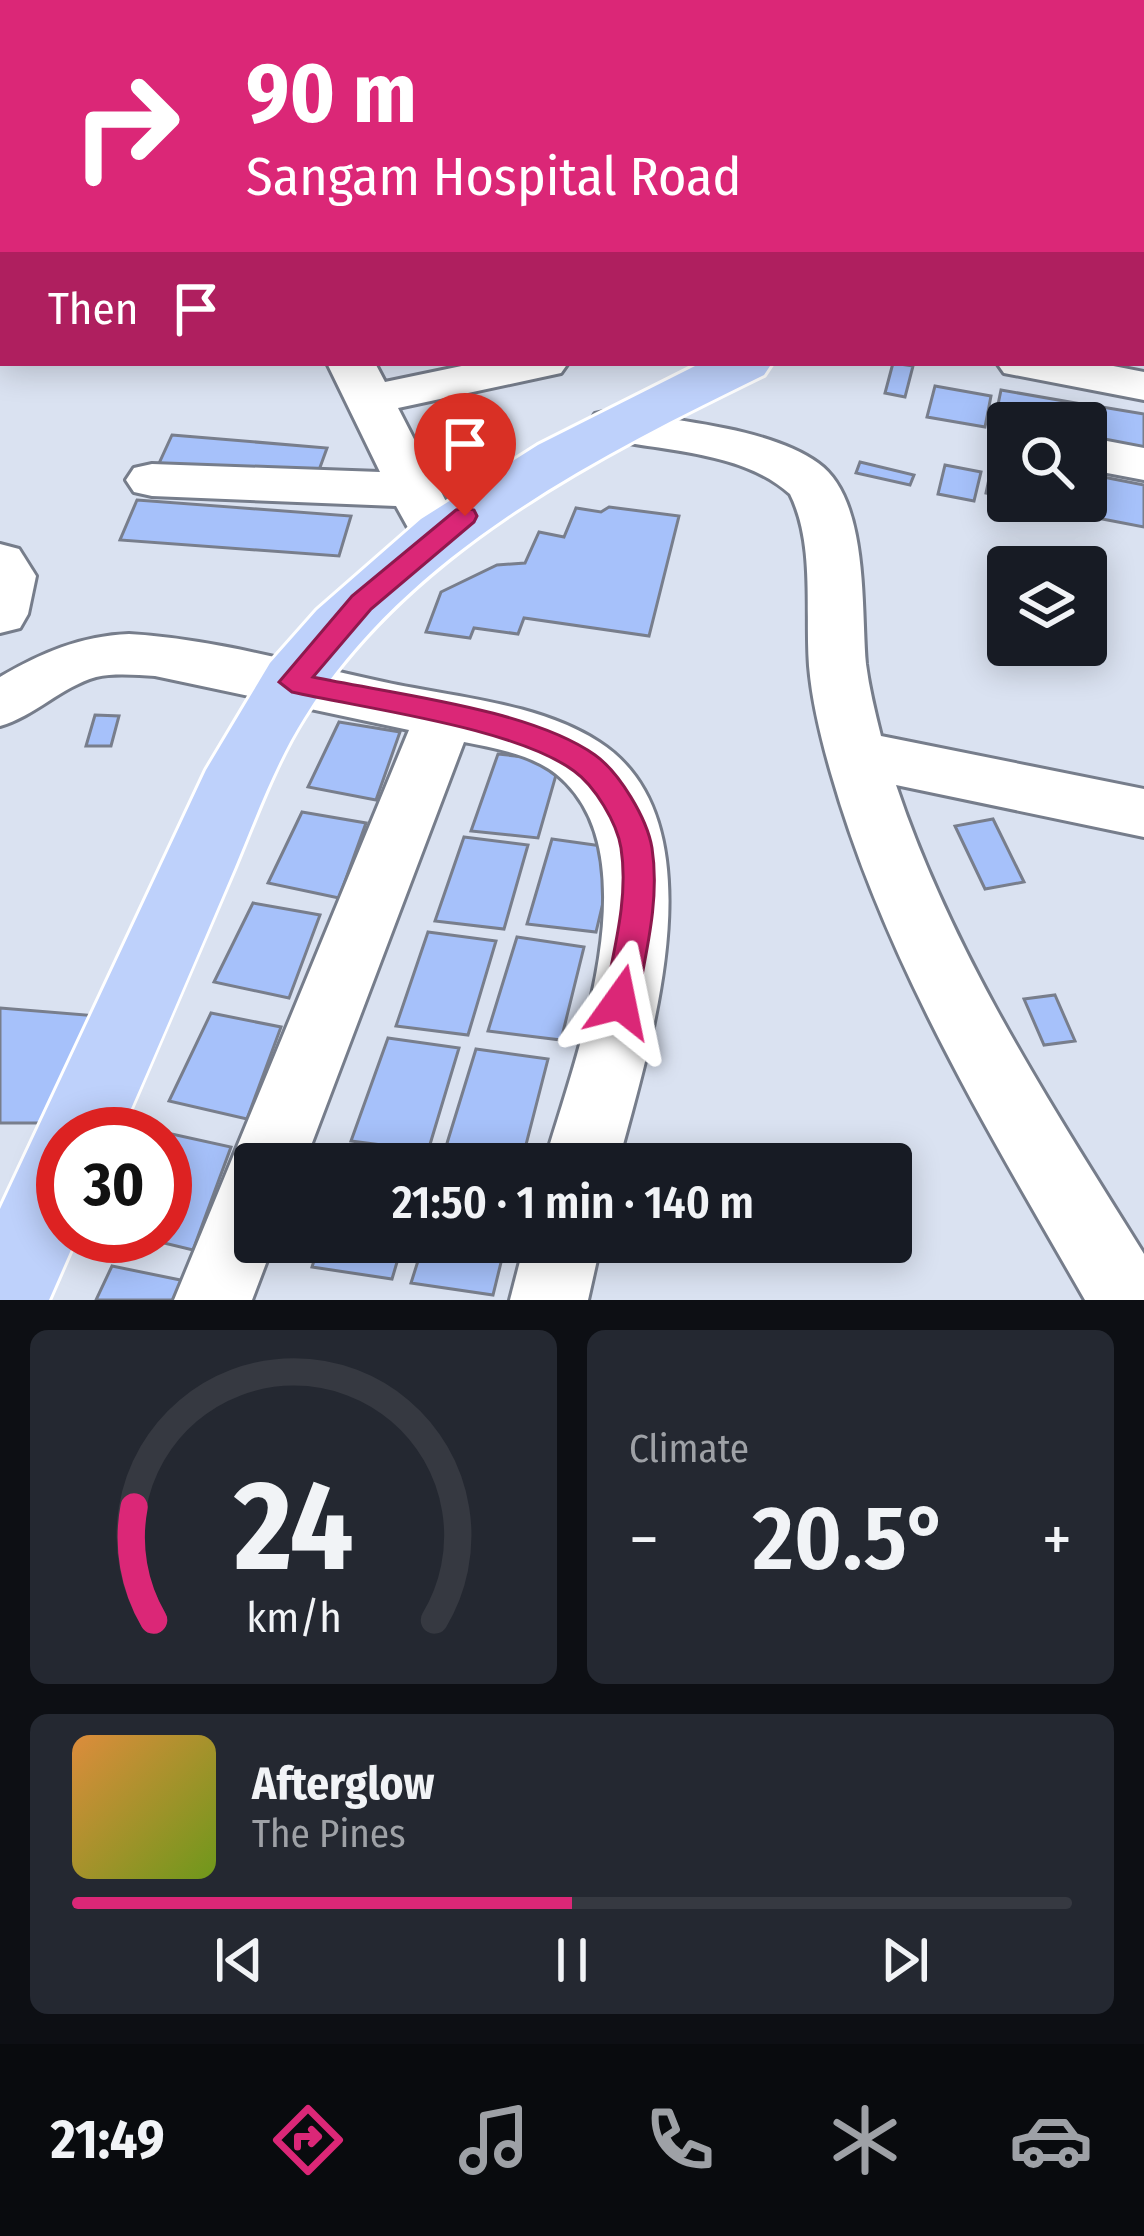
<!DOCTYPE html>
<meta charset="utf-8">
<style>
:root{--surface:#171b24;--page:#242831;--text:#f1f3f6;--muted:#9ea1a6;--line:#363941;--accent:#db2777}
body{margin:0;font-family:"Fira Sans Condensed",sans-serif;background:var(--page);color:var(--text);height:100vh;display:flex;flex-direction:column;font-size:45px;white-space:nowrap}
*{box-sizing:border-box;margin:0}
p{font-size:39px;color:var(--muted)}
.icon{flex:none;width:66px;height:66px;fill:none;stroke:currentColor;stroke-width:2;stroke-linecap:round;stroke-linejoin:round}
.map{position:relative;height:1300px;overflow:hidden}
.details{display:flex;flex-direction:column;gap:30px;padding:30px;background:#0d0f14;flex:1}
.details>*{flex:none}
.top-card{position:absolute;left:0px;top:0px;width:1146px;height:366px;box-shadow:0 6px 30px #0003;background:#db2777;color:#fff;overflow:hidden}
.fabs{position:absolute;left:987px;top:402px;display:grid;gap:24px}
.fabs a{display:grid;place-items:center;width:120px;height:120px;border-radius:12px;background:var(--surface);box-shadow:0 6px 30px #0003;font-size:60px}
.speed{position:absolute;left:36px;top:1107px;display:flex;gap:24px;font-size:60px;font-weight:700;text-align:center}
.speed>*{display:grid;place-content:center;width:156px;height:156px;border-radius:50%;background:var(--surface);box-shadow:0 6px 30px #0003;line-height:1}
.speed .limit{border:18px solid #d22;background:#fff;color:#111}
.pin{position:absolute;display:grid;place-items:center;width:102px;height:102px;color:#fff;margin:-123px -51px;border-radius:50% 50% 50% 0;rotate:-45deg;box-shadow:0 0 12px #0007}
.pin .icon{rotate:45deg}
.me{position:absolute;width:132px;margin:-66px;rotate:12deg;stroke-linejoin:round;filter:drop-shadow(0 0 9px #0008)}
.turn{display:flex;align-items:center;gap:42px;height:252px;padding:0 48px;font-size:54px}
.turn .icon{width:156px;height:156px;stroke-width:2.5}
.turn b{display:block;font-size:84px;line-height:102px}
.then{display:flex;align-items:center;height:114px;padding:0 48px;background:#0003;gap:24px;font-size:45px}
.big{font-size:90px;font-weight:600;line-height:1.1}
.details .tile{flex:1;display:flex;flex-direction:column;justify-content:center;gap:18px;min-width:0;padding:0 42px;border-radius:18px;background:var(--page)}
.details .dial{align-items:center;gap:0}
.dial svg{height:312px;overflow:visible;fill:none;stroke:var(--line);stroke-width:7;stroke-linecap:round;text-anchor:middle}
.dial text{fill:var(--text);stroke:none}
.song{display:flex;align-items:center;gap:36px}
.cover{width:144px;height:144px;border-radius:18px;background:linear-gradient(135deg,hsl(30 70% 55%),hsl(80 70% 35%))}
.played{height:12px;border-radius:6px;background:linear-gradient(90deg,var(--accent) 50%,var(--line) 50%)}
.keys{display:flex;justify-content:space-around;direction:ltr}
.heat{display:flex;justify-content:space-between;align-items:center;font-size:66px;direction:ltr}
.details .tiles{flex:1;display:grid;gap:30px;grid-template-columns:1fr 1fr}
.tile:last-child{grid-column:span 2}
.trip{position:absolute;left:234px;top:1143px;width:678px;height:120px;border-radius:12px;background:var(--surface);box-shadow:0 6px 30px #0003;font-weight:600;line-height:120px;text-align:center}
.tab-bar{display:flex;height:192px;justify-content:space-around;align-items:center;background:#090b0e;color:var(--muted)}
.tab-bar .icon{width:84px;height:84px}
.tab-bar .current{color:var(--accent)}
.tab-bar b{font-size:54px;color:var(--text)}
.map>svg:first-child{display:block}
.building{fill:#a6c1fa;stroke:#787e8c;stroke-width:3}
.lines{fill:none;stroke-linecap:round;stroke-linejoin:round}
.minor-casing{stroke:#767d8b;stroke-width:6}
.major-casing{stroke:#fff;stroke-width:6}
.minor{fill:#fff;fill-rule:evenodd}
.major{fill:#bed1fb;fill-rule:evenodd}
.route{fill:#db2777;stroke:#8e194d;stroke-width:3}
</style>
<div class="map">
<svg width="1144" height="1300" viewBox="0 0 1144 1300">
<rect width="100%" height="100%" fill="#dae2f1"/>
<!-- building -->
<g class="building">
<polygon points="893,363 913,366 905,397 885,393"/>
<polygon points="935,386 991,396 985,427 927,417"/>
<polygon points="1001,390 1093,406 1089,440 1086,423 994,424"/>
<polygon points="1096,406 1144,414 1144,452 1091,443"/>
<polygon points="172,435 327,448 314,484 156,470"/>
<polygon points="994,455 1008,457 1008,497 986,493"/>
<polygon points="860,462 914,475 910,485 856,473"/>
<polygon points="945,465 981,472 974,501 938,494"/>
<polygon points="1086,472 1093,473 1086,512 1030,501 1086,501"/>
<polygon points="1098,476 1144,485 1144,527 1092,517"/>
<polygon points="137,500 351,516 339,556 120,540"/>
<polygon points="609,507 679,516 649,636 524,618 518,634 474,628 470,638 426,632 441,592 497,565 525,563 539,532 564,537 576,508 601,512"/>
<polygon points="95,715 119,716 111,746 86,746"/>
<polygon points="339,722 400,732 376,800 308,787"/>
<polygon points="498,754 560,761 538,838 471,831"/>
<polygon points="302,812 366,823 339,898 268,883"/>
<polygon points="993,819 1024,882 985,889 955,826"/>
<polygon points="464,837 528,845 504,929 435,921"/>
<polygon points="552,839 616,848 596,932 527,924"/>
<polygon points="253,903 320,915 289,998 214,982"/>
<polygon points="428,932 496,941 468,1035 396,1026"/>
<polygon points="517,937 584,947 561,1040 488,1031"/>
<polygon points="1055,995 1075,1041 1044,1045 1024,999"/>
<polygon points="0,1008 98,1016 45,1123 0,1123"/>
<polygon points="211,1013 281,1027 247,1119 169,1101"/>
<polygon points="388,1038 459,1048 428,1151 351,1141"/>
<polygon points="476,1049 548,1059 521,1164 444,1153"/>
<polygon points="158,1131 231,1147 193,1250 135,1236 165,1236 165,1134"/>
<polygon points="352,1152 427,1163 348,1164"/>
<polygon points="320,1242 403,1242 392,1279 312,1267"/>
<polygon points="424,1242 506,1242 493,1295 411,1283"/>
<polygon points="112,1266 190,1282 184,1300 96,1300"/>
</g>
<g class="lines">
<!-- minor casing -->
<g class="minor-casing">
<g id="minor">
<polygon points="145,0 181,0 143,3"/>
<rect x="333" y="0" width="36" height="3"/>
<rect x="1143" y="17" width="1" height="22"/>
<rect x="0" y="33" width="3" height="22"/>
<rect x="0" y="82" width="3" height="24"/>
<rect x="1143" y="211" width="1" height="26"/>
<polygon points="327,363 375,363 385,382 476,363 568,363 561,373 398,408 456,521 449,533 430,538 411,533 396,506 152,496 134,492 126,480 134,468 152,464 380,472"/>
<polygon points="997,363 1098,363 1144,372 1144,400 1004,373"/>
<path d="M613,410C673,421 768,427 818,463C869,499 861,607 866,664C869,688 875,712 881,736L1144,789V837L896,785C953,955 1050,1103 1144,1254V1300H1085C988,1131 885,962 831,773C821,738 812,702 809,666C805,611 815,544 790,494C740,449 658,452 595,436L588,425L595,414Z"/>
<polygon points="1086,437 1144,448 1144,480 1086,469"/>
<polygon points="0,544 19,549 36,576 28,614 20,628 0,633"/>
<path d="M129,634C218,639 310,667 398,685C464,698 542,705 599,742C725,823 647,1051 618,1164H544C573,1064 650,868 566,783C541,756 499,749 464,742L304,1164H255V1242H274L252,1300H174L409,730L155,676C136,675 115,673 96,677C61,687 35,716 0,726V677C41,653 80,636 129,634Z"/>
<polygon points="525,1242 601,1242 588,1300 510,1300"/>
</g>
</g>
<!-- major casing -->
<g class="major-casing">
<g id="major">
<polygon points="1144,138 1144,167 1143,167 1143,138"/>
<path d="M701,363H772L764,375C594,458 408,552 304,718C275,764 256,817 235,867C197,956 159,1045 120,1134H63V1236H77L49,1300H0V1209L206,770L270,663L317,610L421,519L538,445Z"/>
</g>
</g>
<!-- minor -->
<use href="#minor" class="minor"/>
<!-- major -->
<use href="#major" class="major"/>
</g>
<!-- route -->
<path class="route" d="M465,508L474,510L477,516L474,522L371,609L313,677C393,694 530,709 595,755C619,772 647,818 652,848C660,899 646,952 637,1002L632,1012L620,1016L609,1012L604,1002C613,952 629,899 621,848C617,823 595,786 574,771C516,728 367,709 292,692L279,682L352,596L456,510Z"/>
</svg>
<div class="fabs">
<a><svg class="icon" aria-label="search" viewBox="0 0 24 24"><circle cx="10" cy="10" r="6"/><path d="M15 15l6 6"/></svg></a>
<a><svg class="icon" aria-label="layers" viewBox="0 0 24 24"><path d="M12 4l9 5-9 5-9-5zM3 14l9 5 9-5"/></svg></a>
</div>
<div class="speed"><div class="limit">30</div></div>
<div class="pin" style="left:465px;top:516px;background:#d93025"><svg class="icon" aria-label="arrive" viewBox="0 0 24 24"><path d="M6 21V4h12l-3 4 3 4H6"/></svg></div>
<svg class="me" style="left:620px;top:1002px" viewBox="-20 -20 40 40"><path d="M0-17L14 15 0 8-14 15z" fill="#db2777" stroke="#fff" stroke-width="4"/></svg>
<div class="trip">21:50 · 1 min · 140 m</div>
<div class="top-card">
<div class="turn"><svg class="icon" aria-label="right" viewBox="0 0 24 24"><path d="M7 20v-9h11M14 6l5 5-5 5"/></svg><div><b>90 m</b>Sangam Hospital Road</div></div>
<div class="then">Then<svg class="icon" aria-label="arrive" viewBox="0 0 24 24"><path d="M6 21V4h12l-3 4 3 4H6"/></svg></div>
</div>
</div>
<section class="details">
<div class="tiles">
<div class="tile dial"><svg viewBox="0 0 100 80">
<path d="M14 69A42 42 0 1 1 86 69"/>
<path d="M14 69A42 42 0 0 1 9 40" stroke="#db2777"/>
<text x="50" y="56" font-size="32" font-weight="700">24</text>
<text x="50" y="72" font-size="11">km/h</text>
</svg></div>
<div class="tile"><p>Climate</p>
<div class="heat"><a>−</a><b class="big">20.5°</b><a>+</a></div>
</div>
<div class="tile">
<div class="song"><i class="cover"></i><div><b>Afterglow</b><p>The Pines</p></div></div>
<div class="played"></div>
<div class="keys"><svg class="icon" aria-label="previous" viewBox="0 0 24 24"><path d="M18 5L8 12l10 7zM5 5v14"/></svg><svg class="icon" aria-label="pause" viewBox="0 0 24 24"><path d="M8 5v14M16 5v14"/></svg><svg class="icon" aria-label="next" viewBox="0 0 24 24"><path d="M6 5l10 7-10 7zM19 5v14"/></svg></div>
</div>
</div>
</section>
<nav class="tab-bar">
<b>21:49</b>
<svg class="icon current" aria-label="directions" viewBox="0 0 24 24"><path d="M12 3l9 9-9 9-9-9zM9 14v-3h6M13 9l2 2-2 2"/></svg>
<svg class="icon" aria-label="music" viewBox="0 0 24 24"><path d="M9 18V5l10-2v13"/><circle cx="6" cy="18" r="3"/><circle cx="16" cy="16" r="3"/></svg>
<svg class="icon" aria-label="phone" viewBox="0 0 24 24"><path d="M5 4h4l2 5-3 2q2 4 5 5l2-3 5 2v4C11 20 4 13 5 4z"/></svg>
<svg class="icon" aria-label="climate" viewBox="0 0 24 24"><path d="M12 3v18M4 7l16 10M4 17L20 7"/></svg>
<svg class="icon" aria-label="car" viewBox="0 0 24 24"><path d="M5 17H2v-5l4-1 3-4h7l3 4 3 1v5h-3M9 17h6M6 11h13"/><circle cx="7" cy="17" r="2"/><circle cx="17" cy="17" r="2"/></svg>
</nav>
